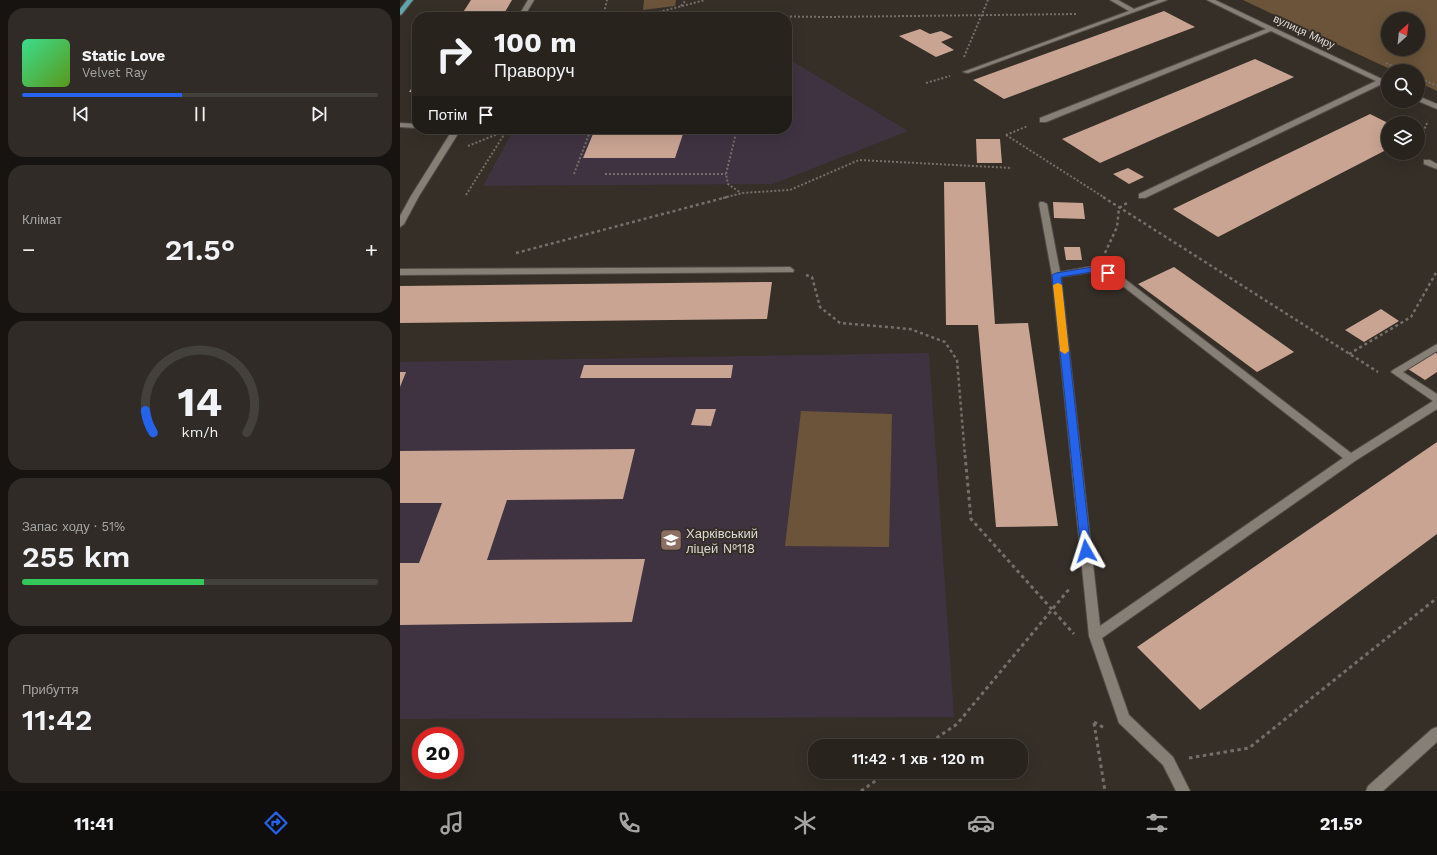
<!DOCTYPE html>
<html lang="uk">
<meta charset="utf-8">
<style>
:root{--surface:#28231d;--page:#302b26;--text:#f1f3f6;--muted:#a5a4a4;--line:#44403b;--accent:#2563eb}
body{margin:0;font-family:"Work Sans",sans-serif;background:var(--page);color:var(--text);height:100vh;display:flex;flex-direction:column;font-size:15px;white-space:nowrap}
*{box-sizing:border-box;margin:0}
p{font-size:13px;color:var(--muted)}
.icon{flex:none;width:22px;height:22px;fill:none;stroke:currentColor;stroke-width:2;stroke-linecap:round;stroke-linejoin:round}
.map{position:relative;flex:1;overflow:hidden}
.panel{display:flex;flex-direction:column;gap:8px;padding:8px;background:#161310;width:400px}
.panel>*{flex:none}
.banner{position:absolute;left:12px;top:12px;width:380px;height:122px;border-radius:16px;box-shadow:0 4px 16px #0002,0 0 0 1px var(--line);background:#28231d;color:var(--text);overflow:hidden}
.needle{width:26px;rotate:27deg}
.tools{position:absolute;left:981px;top:12px;display:grid;gap:8px}
.tools a{display:grid;place-items:center;width:44px;height:44px;border-radius:50%;background:var(--surface);box-shadow:0 4px 16px #0002,0 0 0 1px var(--line);font-size:20px}
.speed{position:absolute;left:12px;top:727px;display:flex;gap:8px;font-size:20px;font-weight:700;text-align:center}
.speed>*{display:grid;place-content:center;width:52px;height:52px;border-radius:50%;background:var(--surface);box-shadow:0 4px 16px #0002,0 0 0 1px var(--line);line-height:1}
.speed .limit{border:6px solid #d22;background:#fff;color:#111}
.pin{position:absolute;display:grid;place-items:center;width:34px;height:34px;color:#fff;margin:-17px;border-radius:8px;box-shadow:0 2px 6px #0006}
.me{position:absolute;width:44px;margin:-22px;rotate:354deg;stroke-linejoin:round;filter:drop-shadow(0 0 3px #0008)}
.turn{display:flex;align-items:center;gap:14px;height:84px;padding:0 16px;font-size:18px}
.turn .icon{width:52px;height:52px;stroke-width:2.5}
.turn b{display:block;font-size:28px;line-height:34px}
.then{display:flex;align-items:center;height:38px;padding:0 16px;background:#0003;gap:8px;font-size:15px}
.big{font-size:30px;font-weight:600;line-height:1.1}
.panel .tile{flex:1;display:flex;flex-direction:column;justify-content:center;gap:6px;min-width:0;padding:0 14px;border-radius:16px;background:var(--page)}
.panel .dial{align-items:center;gap:0}
.dial svg{height:104px;overflow:visible;fill:none;stroke:var(--line);stroke-width:7;stroke-linecap:round;text-anchor:middle}
.dial text{fill:var(--text);stroke:none}
.song{display:flex;align-items:center;gap:12px}
.cover{width:48px;height:48px;border-radius:6px;background:linear-gradient(135deg,hsl(150 70% 55%),hsl(90 70% 35%))}
.played{height:4px;border-radius:2px;background:linear-gradient(90deg,var(--accent) 45%,var(--line) 45%)}
.keys{display:flex;justify-content:space-around;direction:ltr}
.heat{display:flex;justify-content:space-between;align-items:center;font-size:22px;direction:ltr}
.charge{height:6px;border-radius:3px;background:linear-gradient(90deg,#34c759 51%,var(--line) 0)}
.trip{position:absolute;left:408px;top:739px;width:220px;height:40px;border-radius:16px;background:var(--surface);box-shadow:0 4px 16px #0002,0 0 0 1px var(--line);font-weight:600;line-height:40px;text-align:center}
.tab-bar{display:flex;height:64px;justify-content:space-around;align-items:center;background:#100e0c;color:var(--muted)}
.tab-bar .icon{width:28px;height:28px}
.tab-bar .current{color:var(--accent)}
.tab-bar b{font-size:18px;color:var(--text)}
main{display:flex;flex:1;min-height:0}
.map>svg:first-child{display:block}
.education{fill:#3f3341}
.green{fill:#6b543a;fill-rule:evenodd}
.building{fill:#c9a493}
.lines{fill:none;stroke-linecap:round;stroke-linejoin:round}
.minor-casing{stroke:#534d47;stroke-width:2}
.major-casing{stroke:#534d47;stroke-width:2}
.path-far2{stroke:#746f69;stroke-width:2;stroke-dasharray:2 2;stroke-linecap:butt}
.path-far1{stroke:#746f69;stroke-width:2.5;stroke-dasharray:3 3;stroke-linecap:butt}
.path{stroke:#746f69;stroke-width:3;stroke-dasharray:3.5 3.5;stroke-linecap:butt}
.minor{fill:#867f76;fill-rule:evenodd}
.major{fill:#5ea6ab;fill-rule:evenodd}
.route{fill:#2563eb;stroke:#184099}
.slow{fill:#f59e0b}
.labels{text-anchor:middle;dominant-baseline:central;stroke-width:4;stroke-linejoin:round;paint-order:stroke}
.far-street-label{font-size:11px;fill:#ddd9d5;stroke:#352f27}
.poi-label{font-size:13px;fill:#ddd9d5;stroke:#352f27;text-anchor:start}
</style>
<main>
<section class="panel">
<div class="tile">
<div class="song"><i class="cover"></i><div><b>Static Love</b><p>Velvet Ray</p></div></div>
<div class="played"></div>
<div class="keys"><svg class="icon" aria-label="previous" viewBox="0 0 24 24"><path d="M18 5L8 12l10 7zM5 5v14"/></svg><svg class="icon" aria-label="pause" viewBox="0 0 24 24"><path d="M8 5v14M16 5v14"/></svg><svg class="icon" aria-label="next" viewBox="0 0 24 24"><path d="M6 5l10 7-10 7zM19 5v14"/></svg></div>
</div>
<div class="tile"><p>Клімат</p>
<div class="heat"><a>−</a><b class="big">21.5°</b><a>+</a></div>
</div>
<div class="tile dial"><svg viewBox="0 0 100 80">
<path d="M14 69A42 42 0 1 1 86 69"/>
<path d="M14 69A42 42 0 0 1 8 52" stroke="#2563eb"/>
<text x="50" y="56" font-size="32" font-weight="700">14</text>
<text x="50" y="72" font-size="11">km/h</text>
</svg></div>
<div class="tile"><p>Запас ходу · 51%</p><b class="big">255 km</b><div class="charge"></div></div>
<div class="tile"><p>Прибуття</p><b class="big">11:42</b></div>
</section>
<div class="map">
<svg width="1037" height="791" viewBox="0 0 1037 791">
<rect width="100%" height="100%" fill="#352f27"/>
<!-- education -->
<g class="education">
<polygon points="387,58 508,131 373,184 83,186 114,129 387,129"/>
<polygon points="529,353 554,717 0,719 0,362"/>
</g>
<!-- green -->
<g class="green">
<polygon points="244,0 276,0 275,6 243,10"/>
<path d="M843,0H1037V91L1018,82V71H994ZM988,19H1018V49H988Z"/>
<polygon points="401,411 492,414 489,547 385,546"/>
</g>
<!-- building -->
<g class="building">
<polygon points="71,0 112,0 102,17 60,17"/>
<polygon points="764,11 795,27 604,99 573,80"/>
<polygon points="520,29 530,34 541,31 553,37 541,42 554,50 536,57 499,36"/>
<polygon points="855,59 894,77 700,163 662,139"/>
<polygon points="17,80 17,92 9,92"/>
<polygon points="970,114 988,123 988,149 818,237 773,209"/>
<polygon points="227,129 249,129 247,134 283,134 275,158 183,158 193,134 225,134"/>
<polygon points="576,139 600,139 602,163 577,163"/>
<polygon points="728,168 744,177 729,184 713,174"/>
<polygon points="544,182 585,182 595,324 628,323 658,526 596,527 578,325 546,325"/>
<polygon points="653,202 683,203 685,219 654,218"/>
<polygon points="664,247 680,247 682,260 666,260"/>
<polygon points="774,267 894,352 857,372 738,284"/>
<polygon points="372,282 367,319 0,323 0,286"/>
<polygon points="981,309 999,321 964,342 945,330"/>
<polygon points="1035,352 1037,354 1037,372 1025,380 1008,369"/>
<polygon points="184,365 333,365 331,378 180,378"/>
<polygon points="0,372 6,372 0,387"/>
<polygon points="296,409 316,409 311,426 291,425"/>
<polygon points="1037,442 1037,534 800,710 737,647"/>
<polygon points="235,449 223,499 107,500 87,560 245,559 232,622 0,625 0,563 19,563 42,503 0,503 0,451"/>
</g>
<g class="lines">
<!-- minor casing -->
<g class="minor-casing">
<g id="minor">
<polygon points="128,0 134,0 124,17 118,17"/>
<polygon points="710,0 718,0 734,9 758,0 767,0 568,73 563,72 729,11"/>
<polygon points="807,0 815,0 984,80 988,81 988,85 982,84 745,198 739,198 739,194 976,81 871,31 646,122 640,122 640,118 866,29"/>
<polygon points="1018,96 1037,104 1037,109 1018,101"/>
<polygon points="0,123 17,124 17,128 0,127"/>
<polygon points="53,129 61,129 19,196 4,224 0,227 0,216 11,196"/>
<polygon points="1024,160 1030,160 1037,164 1037,169 1024,164"/>
<path d="M640,202H643L647,204L660,272L699,265L721,276L951,453L1033,401L991,372L993,370L1037,344V351L1003,372L1037,394V409L955,461L702,638L729,715L773,757L790,791H776L763,765L719,723L689,636L652,275L639,204ZM698,271L715,280L943,458L700,626L661,277Z"/>
<polygon points="390,267 394,270 393,272 0,275 0,269"/>
<polygon points="1037,727 1037,742 983,791 966,791 968,786 1032,729"/>
</g>
</g>
<!-- major casing -->
<g class="major-casing">
<polygon id="major" points="7,0 13,0 2,14 0,15 0,9"/>
</g>
<!-- path-far2 -->
<g class="path-far2">
<polyline points="281,6 286,0"/>
<polyline points="142,13 426,17 677,14"/>
<polyline points="204,13 207,0"/>
<polyline points="255,13 305,0"/>
<polyline points="564,57 588,0"/>
<polyline points="986,63 1004,71"/>
<polyline points="1018,77 1037,86"/>
<polyline points="526,83 550,76"/>
<polyline points="337,129 326,174 328,184 341,193"/>
<polyline points="606,135 705,198"/>
<polyline points="606,135 628,126"/>
<polyline points="68,146 110,129"/>
<polyline points="1021,147 1019,141 1028,121"/>
<polyline points="174,174 191,129"/>
<polyline points="205,174 326,174"/>
<polyline points="66,195 105,133"/>
<polyline points="323,198 342,193 390,190 459,160 612,168"/>
</g>
<!-- path-far1 -->
<g class="path-far1">
<polyline points="703,197 978,372"/>
<polyline points="116,253 327,197"/>
<polyline points="705,253 717,227 719,208 727,203"/>
<polyline points="406,275 412,277 420,307 440,323 510,329 545,342 557,360 565,456"/>
<polyline points="949,354 1011,317 1037,271"/>
</g>
<!-- path -->
<g class="path">
<polyline points="565,455 571,519 674,634"/>
<polyline points="694,722 706,729"/>
<polyline points="694,723 705,791"/>
<polyline points="525,746 557,724 670,588"/>
<polyline points="789,758 849,748 1037,598"/>
<polyline points="461,791 488,772"/>
</g>
<!-- minor -->
<use href="#minor" class="minor"/>
<!-- major -->
<use href="#major" class="major"/>
</g>
<!-- route -->
<polygon class="route" points="699,266 713,273 708,276 698,271 661,277 691,551 690,554 686,555 682,554 681,551 652,275 656,273"/>
<!-- slow -->
<polygon class="slow" points="658,283 662,285 669,351 665,354 660,351 653,285"/>
<!-- icons -->
<defs>
<g id="school-square" transform="scale(1.15)"><rect x="-9" y="-9" width="18" height="18" rx="4" fill="#8d6e63" stroke="#352f27"/><path d="M0-5L7-2L0 1L-7-2ZM-4 1L0 2.5L4 1V4Q0 6-4 4Z" fill="#fff"/></g>
</defs>
<g fill-rule="evenodd">
<use href="#school-square" x="271" y="540"/>
</g>
<g class="labels">
<!-- far-street labels -->
<g class="far-street-label">
<text transform="translate(904 32) rotate(25)">вулиця Миру</text>
</g>
<!-- poi labels -->
<g class="poi-label">
<text x="286" y="533">Харківський<tspan x="286" dy="15">ліцей №118</tspan></text>
</g>
</g>
</svg>
<div class="tools">
<a><svg class="needle" viewBox="-14 -14 28 28"><path d="M0-13l5 13h-10z" fill="#e53935"/><path d="M0 13l5-13h-10z" fill="#a5a4a4"/></svg></a>
<a><svg class="icon" aria-label="search" viewBox="0 0 24 24"><circle cx="10" cy="10" r="6"/><path d="M15 15l6 6"/></svg></a>
<a><svg class="icon" aria-label="layers" viewBox="0 0 24 24"><path d="M12 4l9 5-9 5-9-5zM3 14l9 5 9-5"/></svg></a>
</div>
<div class="speed"><div class="limit">20</div></div>
<div class="pin" style="left:708px;top:273px;background:#d93025"><svg class="icon" aria-label="arrive" viewBox="0 0 24 24"><path d="M6 21V4h12l-3 4 3 4H6"/></svg></div>
<svg class="me" style="left:686px;top:551px" viewBox="-20 -20 40 40"><path d="M0-17L14 15 0 8-14 15z" fill="#2563eb" stroke="#fff" stroke-width="4"/></svg>
<div class="trip">11:42 · 1 хв · 120 m</div>
<div class="banner">
<div class="turn"><svg class="icon" aria-label="right" viewBox="0 0 24 24"><path d="M7 20v-9h11M14 6l5 5-5 5"/></svg><div><b>100 m</b>Праворуч</div></div>
<div class="then">Потім<svg class="icon" aria-label="arrive" viewBox="0 0 24 24"><path d="M6 21V4h12l-3 4 3 4H6"/></svg></div>
</div>
</div>
</main>
<nav class="tab-bar">
<b>11:41</b>
<svg class="icon current" aria-label="directions" viewBox="0 0 24 24"><path d="M12 3l9 9-9 9-9-9zM9 14v-3h6M13 9l2 2-2 2"/></svg>
<svg class="icon" aria-label="music" viewBox="0 0 24 24"><path d="M9 18V5l10-2v13"/><circle cx="6" cy="18" r="3"/><circle cx="16" cy="16" r="3"/></svg>
<svg class="icon" aria-label="phone" viewBox="0 0 24 24"><path d="M5 4h4l2 5-3 2q2 4 5 5l2-3 5 2v4C11 20 4 13 5 4z"/></svg>
<svg class="icon" aria-label="climate" viewBox="0 0 24 24"><path d="M12 3v18M4 7l16 10M4 17L20 7"/></svg>
<svg class="icon" aria-label="car" viewBox="0 0 24 24"><path d="M5 17H2v-5l4-1 3-4h7l3 4 3 1v5h-3M9 17h6M6 11h13"/><circle cx="7" cy="17" r="2"/><circle cx="17" cy="17" r="2"/></svg>
<svg class="icon" aria-label="filters" viewBox="0 0 24 24"><path d="M4 7h16M4 17h16"/><circle cx="9" cy="7" r="2"/><circle cx="15" cy="17" r="2"/></svg>
<b>21.5°</b>
</nav>
